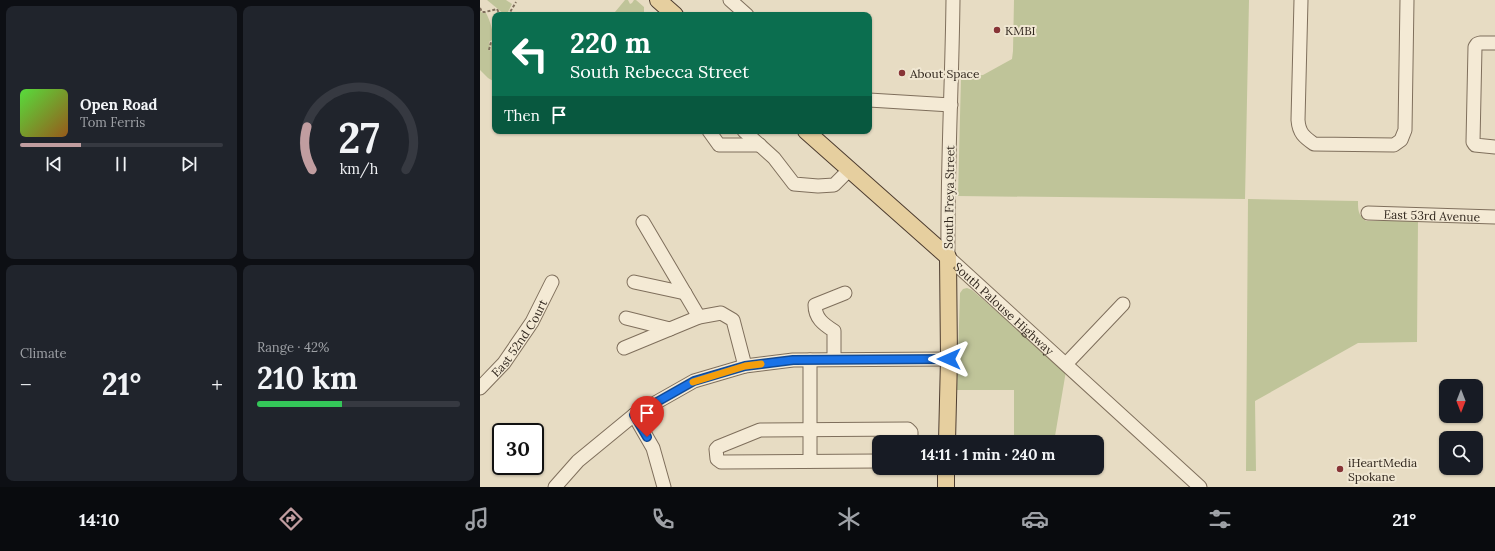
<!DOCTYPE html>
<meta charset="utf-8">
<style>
:root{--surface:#171b24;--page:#20242c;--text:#f1f3f6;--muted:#9ea1a6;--line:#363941;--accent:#c19da0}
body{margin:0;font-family:Lora,serif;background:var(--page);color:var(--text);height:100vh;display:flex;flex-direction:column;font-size:15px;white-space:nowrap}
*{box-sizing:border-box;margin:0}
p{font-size:13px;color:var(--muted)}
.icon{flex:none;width:22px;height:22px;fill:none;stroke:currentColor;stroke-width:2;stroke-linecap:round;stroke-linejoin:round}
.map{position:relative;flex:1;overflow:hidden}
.side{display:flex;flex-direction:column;gap:6px;padding:6px;background:#0d0f14;width:480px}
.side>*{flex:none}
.banner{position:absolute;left:12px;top:12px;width:380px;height:122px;border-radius:8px;box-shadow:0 1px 3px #0004;background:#0b6e4f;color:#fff;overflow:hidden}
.needle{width:26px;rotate:180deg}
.buttons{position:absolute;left:959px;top:379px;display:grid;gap:8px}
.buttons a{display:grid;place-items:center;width:44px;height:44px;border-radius:8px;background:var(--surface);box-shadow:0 1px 3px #0004;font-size:20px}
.speed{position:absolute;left:12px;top:423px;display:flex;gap:8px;font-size:20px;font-weight:700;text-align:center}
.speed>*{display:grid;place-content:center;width:52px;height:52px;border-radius:50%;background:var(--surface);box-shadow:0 1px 3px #0004;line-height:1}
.speed .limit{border:2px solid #111;border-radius:6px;background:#fff;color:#111}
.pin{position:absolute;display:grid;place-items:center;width:34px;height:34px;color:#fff;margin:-41px -17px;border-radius:50% 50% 50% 0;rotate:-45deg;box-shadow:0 0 4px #0007}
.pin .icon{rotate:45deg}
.me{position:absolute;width:44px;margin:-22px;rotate:270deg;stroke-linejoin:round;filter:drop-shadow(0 0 3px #0008)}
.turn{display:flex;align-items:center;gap:14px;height:84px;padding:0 12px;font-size:18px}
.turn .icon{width:52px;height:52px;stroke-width:2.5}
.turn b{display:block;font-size:28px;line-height:34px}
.then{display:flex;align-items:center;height:38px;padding:0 12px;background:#0003;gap:8px;font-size:15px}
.big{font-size:30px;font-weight:700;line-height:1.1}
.side .tile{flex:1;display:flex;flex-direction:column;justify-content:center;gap:6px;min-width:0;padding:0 14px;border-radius:8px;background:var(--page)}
.side .dial{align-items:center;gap:0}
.dial svg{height:104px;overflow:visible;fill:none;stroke:var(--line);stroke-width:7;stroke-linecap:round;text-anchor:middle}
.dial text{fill:var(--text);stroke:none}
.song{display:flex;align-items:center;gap:12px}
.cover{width:48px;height:48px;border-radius:6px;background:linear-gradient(135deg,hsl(110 70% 55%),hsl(30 70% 35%))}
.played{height:4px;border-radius:2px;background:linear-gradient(90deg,var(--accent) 30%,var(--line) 30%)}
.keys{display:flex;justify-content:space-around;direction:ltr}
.heat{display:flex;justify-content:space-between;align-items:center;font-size:22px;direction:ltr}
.charge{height:6px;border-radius:3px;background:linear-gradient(90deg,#34c759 42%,var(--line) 0)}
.side .tiles{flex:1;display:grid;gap:6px;grid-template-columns:repeat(2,1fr)}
.trip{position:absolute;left:392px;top:435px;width:232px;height:40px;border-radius:8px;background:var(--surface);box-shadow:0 1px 3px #0004;font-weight:700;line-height:40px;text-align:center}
.tabs{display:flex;height:64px;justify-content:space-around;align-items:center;background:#090b0e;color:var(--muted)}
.tabs .icon{width:28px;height:28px}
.tabs .current{color:var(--accent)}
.tabs b{font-size:18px;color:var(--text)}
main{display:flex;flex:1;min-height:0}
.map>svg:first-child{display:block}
.green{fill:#bfc499}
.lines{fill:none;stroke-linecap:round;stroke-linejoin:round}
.minor-casing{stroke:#7f6f5c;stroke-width:15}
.major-casing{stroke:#4e3d30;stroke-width:18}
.path{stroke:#7f6f5c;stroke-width:2;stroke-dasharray:3 2;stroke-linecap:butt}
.minor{stroke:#f4ead5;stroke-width:13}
.major{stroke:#e6cf9f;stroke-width:16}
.route-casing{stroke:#114b97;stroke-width:10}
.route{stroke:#1a73e8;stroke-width:7}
.slow{stroke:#f59e0b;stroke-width:7}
.poi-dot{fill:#873436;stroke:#f0e7d2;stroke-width:1.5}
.labels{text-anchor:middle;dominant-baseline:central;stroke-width:4;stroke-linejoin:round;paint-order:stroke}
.poi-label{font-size:12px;fill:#31271e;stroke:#f0e7d2;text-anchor:start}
.street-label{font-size:12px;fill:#31271e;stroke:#f0e7d2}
</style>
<main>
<section class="side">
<div class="tiles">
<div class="tile">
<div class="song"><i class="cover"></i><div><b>Open Road</b><p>Tom Ferris</p></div></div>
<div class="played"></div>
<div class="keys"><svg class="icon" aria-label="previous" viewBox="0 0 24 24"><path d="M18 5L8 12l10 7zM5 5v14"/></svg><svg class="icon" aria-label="pause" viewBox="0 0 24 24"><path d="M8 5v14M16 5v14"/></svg><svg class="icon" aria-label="next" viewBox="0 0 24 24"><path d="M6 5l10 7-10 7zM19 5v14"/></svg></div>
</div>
<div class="tile dial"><svg viewBox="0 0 100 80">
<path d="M14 69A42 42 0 1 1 86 69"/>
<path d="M14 69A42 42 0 0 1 10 36" stroke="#c19da0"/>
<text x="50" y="56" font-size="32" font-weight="700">27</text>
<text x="50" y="72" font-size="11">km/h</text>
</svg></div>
<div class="tile"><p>Climate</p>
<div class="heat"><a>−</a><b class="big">21°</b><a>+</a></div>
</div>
<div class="tile"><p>Range · 42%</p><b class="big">210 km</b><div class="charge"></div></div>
</div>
</section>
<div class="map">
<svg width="1015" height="487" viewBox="0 0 1015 487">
<rect width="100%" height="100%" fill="#e7dcc3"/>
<!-- green -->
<g class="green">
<polygon points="7,0 26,0 32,4 27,14 24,14"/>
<polygon points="145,0 148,0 150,4 152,3 154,0 156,0 164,7 164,15 134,15 135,12"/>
<polygon points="534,0 769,0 765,199 478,196 481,77 503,75 532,59 533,51"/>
<path d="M0,10L2,13H6C10,21 14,31 12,40L9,42L10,47L9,50L10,51L11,49V44L13,42L15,45V82L8,78L0,70Z"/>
<path d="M768,199L878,201C878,210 878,215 886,221H938L937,342L878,343L775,401L776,471H766Z"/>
<polygon points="487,288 492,290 586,371 575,436 534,435 534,390 477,390 480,293 483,289"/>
</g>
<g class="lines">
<!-- minor casing -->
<g class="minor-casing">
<g id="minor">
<polyline points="250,0 267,15"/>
<path id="s1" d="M473,0C472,86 467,171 468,257L720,487"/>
<path d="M821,0L818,120C819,133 824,137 834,144L914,145L921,140L925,130L927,0"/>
<polyline points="1015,43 1000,43 997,44 995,47 993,142 995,145 1015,147"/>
<polyline points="389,100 471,105"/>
<polyline points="229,131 239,145 280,145"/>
<polyline points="264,131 294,158 314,184 338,186 354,185 369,170"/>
<path id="s2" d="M888,213L1015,217"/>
<polyline points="163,222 219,317"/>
<polyline points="154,282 205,293"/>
<polyline points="146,318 190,329"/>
<polyline points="144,348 219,317 241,313 253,320 265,366"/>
<path d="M354,359V331C343,324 335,318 335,305L365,293"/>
<polyline points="586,364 643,304"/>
<path id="s3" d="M0,388L24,363L52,322L72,282"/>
<polyline points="154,415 173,448 184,487"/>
<polyline points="330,461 330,360"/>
<polyline points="399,461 241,462 237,459 236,449 238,447 280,430 428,429 431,432 431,442"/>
<polyline points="75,487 98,461 154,415 214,381 265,366 313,360 469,359"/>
</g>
</g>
<!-- major casing -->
<g class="major-casing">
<g id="major">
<polyline points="178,0 195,15"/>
<polyline points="326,131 468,257 469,359 467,442"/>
<polyline points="466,487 466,468"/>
</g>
</g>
<!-- path -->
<g class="path">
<polyline points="0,8 2,12 5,12 17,9 20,15"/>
<polyline points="27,15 29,14 36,2"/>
<polyline points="9,50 11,42 15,41"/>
</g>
<!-- minor -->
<use href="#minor" class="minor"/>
<!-- major -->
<use href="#major" class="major"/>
</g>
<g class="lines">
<!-- route casing -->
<g class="route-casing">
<polyline id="route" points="167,437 154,415 214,381 265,366 313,360 469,359"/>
</g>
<!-- route -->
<use href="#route" class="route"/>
<!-- slow -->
<polyline class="slow" points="213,382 265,366 281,364"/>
</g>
<!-- markers -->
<g class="poi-dot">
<circle cx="517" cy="30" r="4"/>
<circle cx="422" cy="73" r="4"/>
<circle cx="860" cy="469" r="4"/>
</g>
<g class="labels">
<!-- poi labels -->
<g class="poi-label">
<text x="525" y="30">KMBI</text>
<text x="430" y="73">About Space</text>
<text x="868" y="462">iHeartMedia<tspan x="868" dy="14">Spokane</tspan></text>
</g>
<!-- street labels -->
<g class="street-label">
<text transform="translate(469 197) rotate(-89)">South Freya Street</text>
<text stroke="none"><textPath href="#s2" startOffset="64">East 53rd Avenue</textPath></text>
<text stroke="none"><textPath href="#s1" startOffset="333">South Palouse Highway</textPath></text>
<text stroke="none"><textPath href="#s3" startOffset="64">East 52nd Court</textPath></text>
</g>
</g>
</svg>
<div class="buttons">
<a><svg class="needle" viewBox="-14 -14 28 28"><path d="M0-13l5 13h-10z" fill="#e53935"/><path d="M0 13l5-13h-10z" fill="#9ea1a6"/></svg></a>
<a><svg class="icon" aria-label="search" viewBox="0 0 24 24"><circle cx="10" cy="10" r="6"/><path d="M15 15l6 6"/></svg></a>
</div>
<div class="speed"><div class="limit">30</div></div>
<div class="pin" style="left:167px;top:437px;background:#d93025"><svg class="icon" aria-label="arrive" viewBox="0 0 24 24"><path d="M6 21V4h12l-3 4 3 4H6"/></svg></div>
<svg class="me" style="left:469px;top:359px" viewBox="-20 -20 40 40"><path d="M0-17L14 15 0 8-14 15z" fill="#1a73e8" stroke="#fff" stroke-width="4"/></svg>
<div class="trip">14:11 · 1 min · 240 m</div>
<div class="banner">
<div class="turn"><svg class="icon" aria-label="left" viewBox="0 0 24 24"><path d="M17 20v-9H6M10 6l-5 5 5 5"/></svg><div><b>220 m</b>South Rebecca Street</div></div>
<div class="then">Then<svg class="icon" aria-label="arrive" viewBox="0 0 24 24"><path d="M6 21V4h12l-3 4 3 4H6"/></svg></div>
</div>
</div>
</main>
<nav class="tabs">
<b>14:10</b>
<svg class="icon current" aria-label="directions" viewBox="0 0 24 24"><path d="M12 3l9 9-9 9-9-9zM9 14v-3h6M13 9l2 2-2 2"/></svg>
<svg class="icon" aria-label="music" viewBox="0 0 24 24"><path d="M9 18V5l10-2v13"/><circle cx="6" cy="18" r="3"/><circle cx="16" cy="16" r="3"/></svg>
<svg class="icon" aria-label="phone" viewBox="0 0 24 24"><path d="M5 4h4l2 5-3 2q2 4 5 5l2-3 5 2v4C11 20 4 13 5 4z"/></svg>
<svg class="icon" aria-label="climate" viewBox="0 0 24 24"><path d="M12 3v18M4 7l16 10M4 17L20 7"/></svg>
<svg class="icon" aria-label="car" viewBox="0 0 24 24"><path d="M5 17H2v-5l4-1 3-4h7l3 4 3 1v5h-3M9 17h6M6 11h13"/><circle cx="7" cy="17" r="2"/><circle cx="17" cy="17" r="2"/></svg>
<svg class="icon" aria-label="filters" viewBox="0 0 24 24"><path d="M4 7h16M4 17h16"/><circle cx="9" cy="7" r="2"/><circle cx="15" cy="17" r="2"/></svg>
<b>21°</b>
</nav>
